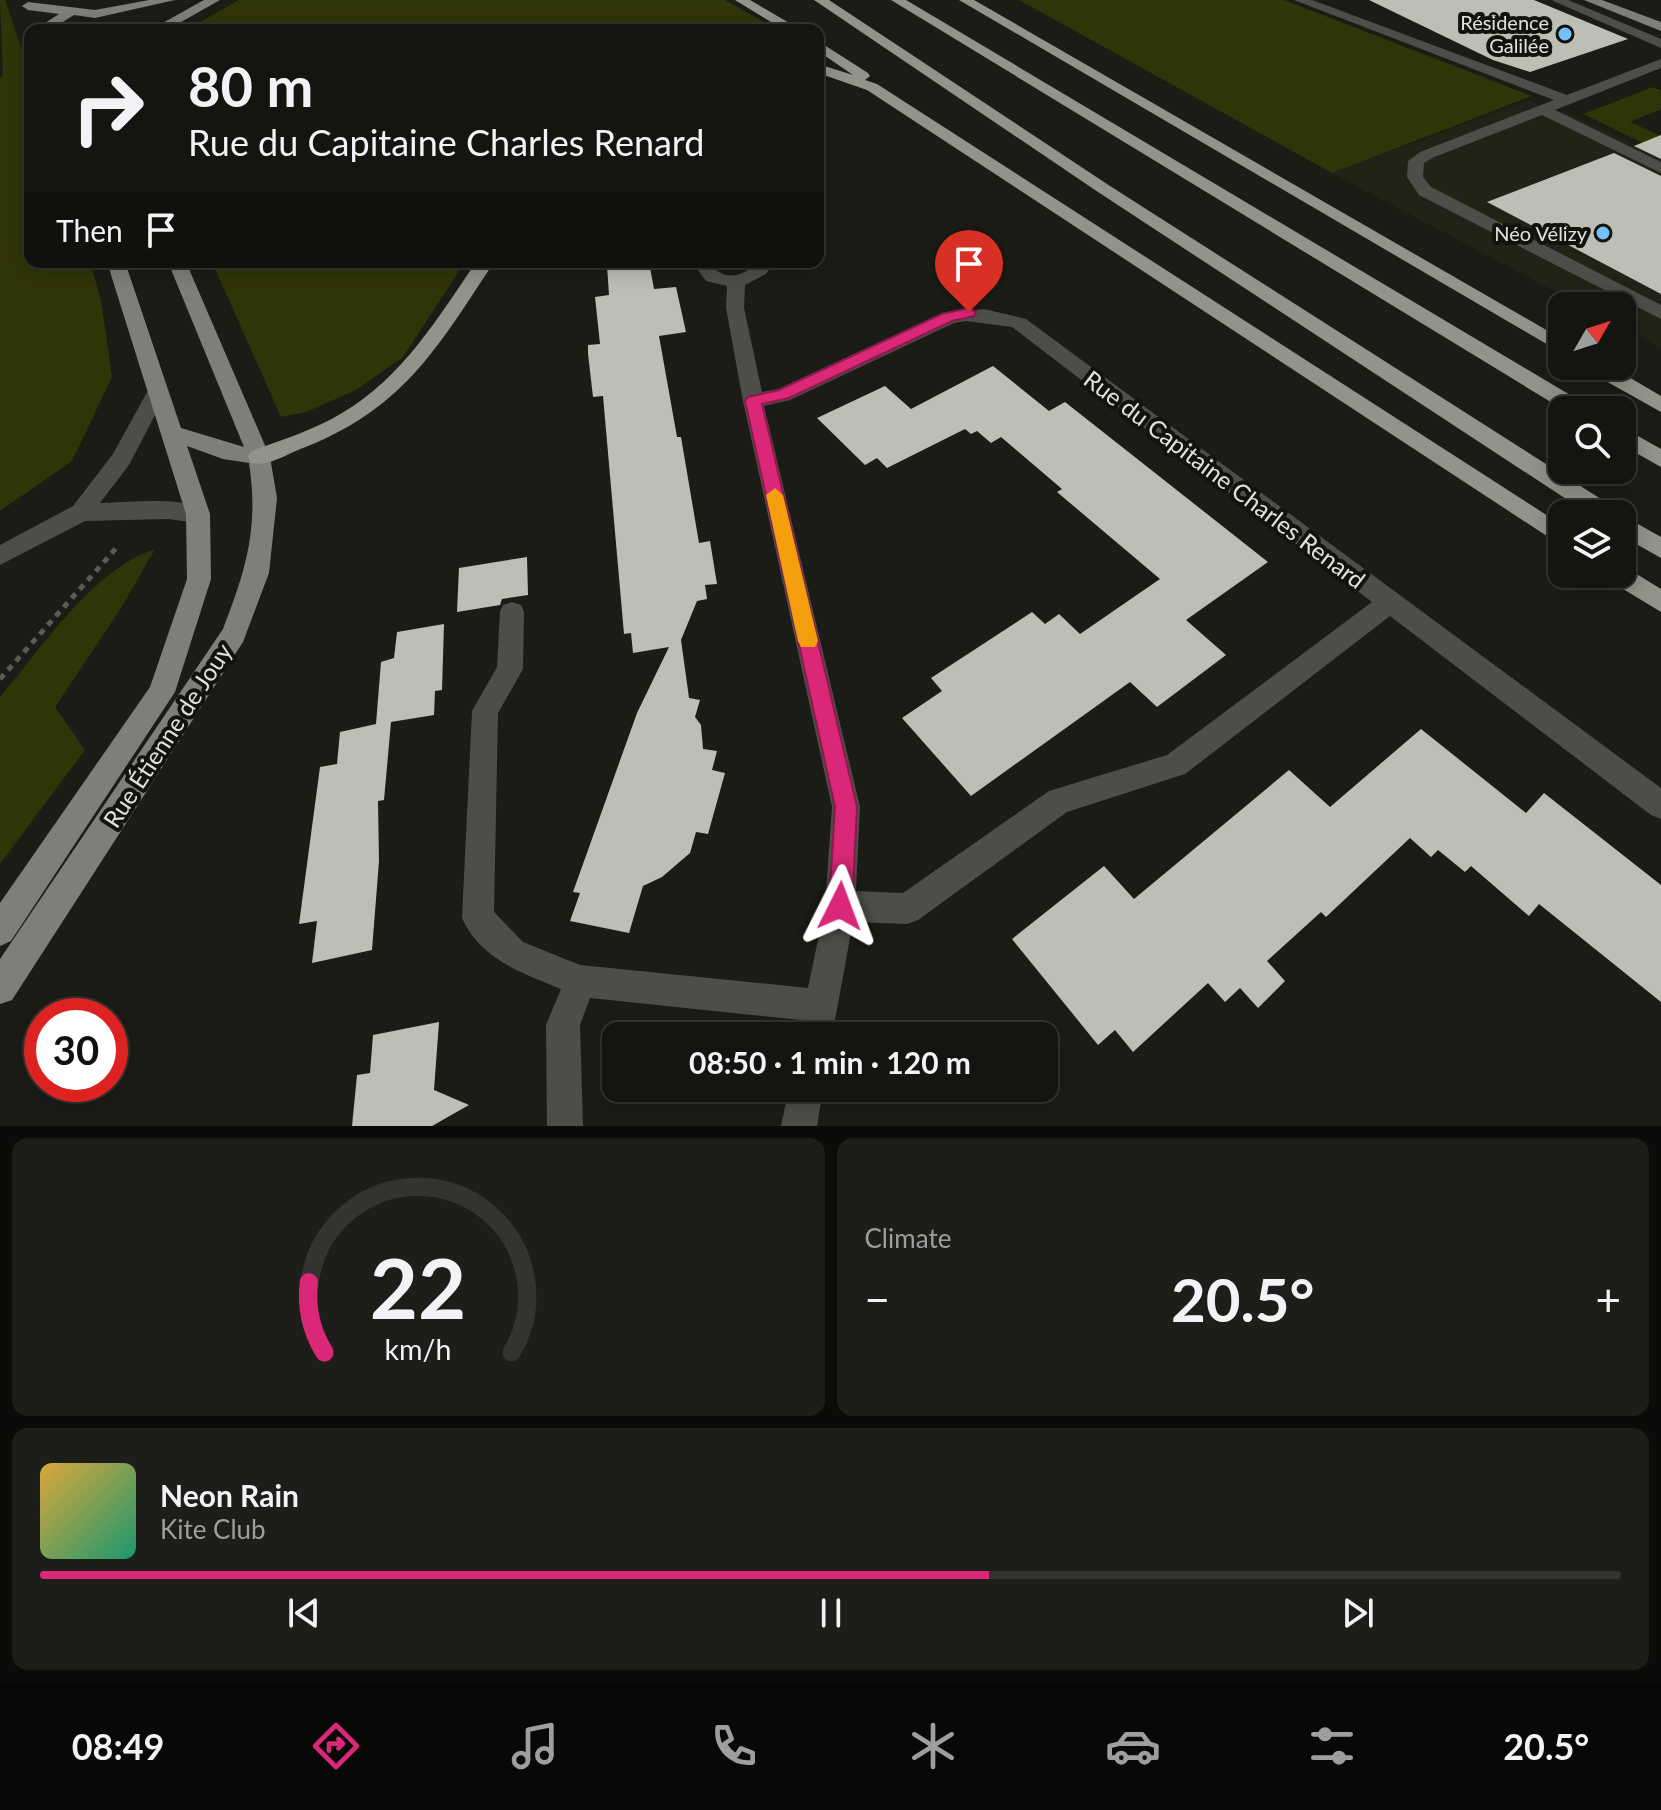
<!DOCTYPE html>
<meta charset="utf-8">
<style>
:root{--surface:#141510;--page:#1d1e19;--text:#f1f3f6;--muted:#9d9f9f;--line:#333430;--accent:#db2777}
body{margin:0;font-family:Lato,sans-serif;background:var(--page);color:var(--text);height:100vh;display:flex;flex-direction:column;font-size:30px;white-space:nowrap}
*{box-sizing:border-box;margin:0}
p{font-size:26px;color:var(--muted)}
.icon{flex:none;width:44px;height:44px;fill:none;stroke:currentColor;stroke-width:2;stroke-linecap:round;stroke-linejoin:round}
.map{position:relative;height:1126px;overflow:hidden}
.side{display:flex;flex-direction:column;gap:12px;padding:12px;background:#0b0c09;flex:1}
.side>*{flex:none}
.banner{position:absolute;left:24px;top:24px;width:800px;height:244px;border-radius:16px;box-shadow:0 4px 20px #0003,0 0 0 2px var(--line);background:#141510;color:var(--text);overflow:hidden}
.needle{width:52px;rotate:51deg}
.buttons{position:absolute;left:1548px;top:292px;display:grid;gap:16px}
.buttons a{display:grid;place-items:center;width:88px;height:88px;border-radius:16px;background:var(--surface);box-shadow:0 4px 20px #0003,0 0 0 2px var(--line);font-size:40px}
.speed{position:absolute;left:24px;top:998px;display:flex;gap:16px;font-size:40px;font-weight:700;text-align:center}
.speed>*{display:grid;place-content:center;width:104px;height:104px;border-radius:50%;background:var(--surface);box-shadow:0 4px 20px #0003,0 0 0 2px var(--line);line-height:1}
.speed .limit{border:12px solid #d22;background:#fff;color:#111}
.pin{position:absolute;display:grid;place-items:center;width:68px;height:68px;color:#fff;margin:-82px -34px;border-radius:50% 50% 50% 0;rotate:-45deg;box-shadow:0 0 8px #0007}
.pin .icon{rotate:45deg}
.me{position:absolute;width:88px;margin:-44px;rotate:3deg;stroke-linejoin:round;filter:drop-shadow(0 0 6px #0008)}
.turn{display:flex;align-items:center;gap:28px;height:168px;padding:0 32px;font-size:36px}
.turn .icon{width:104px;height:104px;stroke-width:2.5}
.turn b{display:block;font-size:56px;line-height:68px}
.then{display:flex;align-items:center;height:76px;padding:0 32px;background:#0003;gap:16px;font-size:30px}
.big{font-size:60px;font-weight:700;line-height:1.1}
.side .widget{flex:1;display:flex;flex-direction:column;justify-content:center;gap:12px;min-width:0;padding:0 28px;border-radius:16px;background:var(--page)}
.side .dial{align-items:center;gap:0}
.dial svg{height:208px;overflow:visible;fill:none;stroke:var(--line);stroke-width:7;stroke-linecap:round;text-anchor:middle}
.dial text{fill:var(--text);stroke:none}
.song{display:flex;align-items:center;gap:24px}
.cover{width:96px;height:96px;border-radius:12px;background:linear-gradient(135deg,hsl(40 70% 55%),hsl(160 70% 35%))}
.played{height:8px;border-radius:4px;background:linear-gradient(90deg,var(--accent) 60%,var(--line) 60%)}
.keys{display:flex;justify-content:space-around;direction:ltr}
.heat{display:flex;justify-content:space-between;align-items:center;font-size:44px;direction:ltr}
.side .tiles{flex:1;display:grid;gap:12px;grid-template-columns:1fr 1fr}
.widget:last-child{grid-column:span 2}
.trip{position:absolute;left:602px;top:1022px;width:456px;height:80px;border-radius:16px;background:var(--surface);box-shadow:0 4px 20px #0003,0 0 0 2px var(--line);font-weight:700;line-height:80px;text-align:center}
.dock{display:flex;height:128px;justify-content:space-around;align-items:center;background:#080806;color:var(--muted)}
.dock .icon{width:56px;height:56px}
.dock .current{color:var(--accent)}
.dock b{font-size:36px;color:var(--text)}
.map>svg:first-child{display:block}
.built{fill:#212317}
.green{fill:#303508}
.building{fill:#bdbeb6}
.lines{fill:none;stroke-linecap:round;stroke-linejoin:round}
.path{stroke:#5b5c56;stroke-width:5;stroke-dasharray:6 6;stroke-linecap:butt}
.minor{fill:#4d4d4a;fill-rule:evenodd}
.major{fill:#7e7f79;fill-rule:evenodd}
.highway{fill:#92938b;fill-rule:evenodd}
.route{fill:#db2777;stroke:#8e194d;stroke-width:2}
.slow{fill:#f59e0b}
.poi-dot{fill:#75c0f6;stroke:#12130d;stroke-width:3}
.labels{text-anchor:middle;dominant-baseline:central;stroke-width:8;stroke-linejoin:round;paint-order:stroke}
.far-poi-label{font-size:20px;fill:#e1e2dd;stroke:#12130d;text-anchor:end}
.street-label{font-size:24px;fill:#e1e2dd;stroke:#12130d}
</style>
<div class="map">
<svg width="1661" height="1126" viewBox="0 0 1661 1126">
<rect width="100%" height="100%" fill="#1b1c16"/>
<!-- built -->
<polygon class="built" points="1529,100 1559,114 1564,111 1661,157 1661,348 1622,327 1622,306 1583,306 1332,173"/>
<!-- green -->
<g class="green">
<polygon points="0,0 5,0 30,74 30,262 90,262 101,300 112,377 72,461 0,511 0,78 3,75"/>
<polygon points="239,0 725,0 778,30 186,30"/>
<polygon points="1019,0 1284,0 1532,96 1332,173"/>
<polygon points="1653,87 1661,91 1661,109 1630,122 1661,136 1661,152 1583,114"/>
<polygon points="212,262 465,262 403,357 356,390 306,412 281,417"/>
<path d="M155,549L121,608L55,707L85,750L0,864V697C43,647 92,570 155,549Z"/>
</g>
<!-- building -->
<g class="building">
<polygon points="1369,0 1534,0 1628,39 1530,72 1493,60"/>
<polygon points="1661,135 1661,159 1634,146"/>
<polygon points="1614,153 1661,176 1661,294 1487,202"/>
<polygon points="630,262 649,262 654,289 676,287 686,332 659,336 677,437 681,437 699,543 710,541 717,584 705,585 707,599 697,601 681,640 689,698 700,700 695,717 701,725 703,749 717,751 712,770 725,773 708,834 696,832 690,853 662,877 643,886 629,933 570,921 580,893 573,892 637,713 669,647 633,653 631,633 624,634 603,396 593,397 588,354 588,345 600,344 595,297 609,295 607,265"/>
<polygon points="993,366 1049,411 1065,402 1268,562 1186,620 1226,655 1157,707 1130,682 971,796 902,718 942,691 931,678 1032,612 1045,624 1059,614 1080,634 1160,579 1057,492 1062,489 1001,437 991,443 977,431 971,434 965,429 887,468 877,458 865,465 817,418 885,386 911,409"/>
<polygon points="527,557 528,595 502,599 500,605 457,612 459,568"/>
<polygon points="444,624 442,690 435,691 434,715 391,722 384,800 378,801 379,861 372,950 312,963 317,921 299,924 320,767 337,764 340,732 376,724 381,662 394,658 397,632"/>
<polygon points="1421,729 1526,813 1544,793 1661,885 1661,1002 1539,904 1529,916 1471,866 1465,872 1438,850 1431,857 1410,838 1326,917 1321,912 1267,961 1285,981 1258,1008 1240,988 1225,1002 1208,983 1133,1052 1115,1030 1098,1045 1012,939 1104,866 1134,899 1289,770 1330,807"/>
<polygon points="439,1022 434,1090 469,1105 432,1126 352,1126 357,1075 370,1073 373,1035"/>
</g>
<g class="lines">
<!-- path -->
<polyline class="path" points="0,679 119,545"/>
<!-- minor -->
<g class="minor">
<polygon points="1294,0 1312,0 1567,95 1661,59 1661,68 1555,110 1661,162 1661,173 1542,115 1432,158 1424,163 1423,177 1431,187 1661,305 1661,319 1419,195 1407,177 1408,161 1420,152 1554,100"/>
<polygon points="1551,0 1568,0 1661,39 1661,48"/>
<path d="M692,262H710C721,282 744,278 756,262H774L766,274L745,285L744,308L762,392L778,389L941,314L984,309L1026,319L1661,788V819L1651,815L1390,616L1185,774L1067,812L918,920L907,924L853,922L832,1036H798L801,1020L590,998L580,1025L583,1126H547L546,1025L561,989C522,973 480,959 462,918L472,711L497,667L500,612L503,605L512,602L521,605L524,612L523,669L498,713L494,912L523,942L580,965L808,988L825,906L832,807L743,401L726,308L727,286L706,281ZM966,321L1012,327L1372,602L1167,755L1049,791L903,893L856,891L860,807L764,406L790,400L954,323Z"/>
<path d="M158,383L168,390L129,465L100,503C135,502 173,497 206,508L210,514L206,520L198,523L168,519L85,521L0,565V545L73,506L113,454L151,385Z"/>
<polygon points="789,1088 823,1088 817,1126 781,1126"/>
</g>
<!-- major -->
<g class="major">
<polygon points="149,0 175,0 95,18 74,15 50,30 34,30 59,14 28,10 22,6 28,2 95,10"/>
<polygon points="204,0 220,0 167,30 150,30"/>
<polygon points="1584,0 1602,0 1661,22 1661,31"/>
<path d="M107,262H125L181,428L244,447L168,262H186L270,457L277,498L269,573L243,642L12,1000L0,1004V959L223,629C246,570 259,527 249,463L223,459L187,446L210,514L211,579L175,692L11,941L0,946V903L150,687L187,579L186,514Z"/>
</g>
<!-- highway -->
<g class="highway">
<polygon points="735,0 750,0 801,30 784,30"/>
<polygon points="814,0 829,0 1110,186 1615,508 1619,514 1589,514 1098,192"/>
<polygon points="891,0 906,0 1587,405 1590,410 1564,410"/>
<polygon points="959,0 974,0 1562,339 1562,353"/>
<polygon points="818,41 868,73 870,76 865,80 877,84 1562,525 1562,546 867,90 818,73 818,64 853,75 818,51"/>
<path d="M476,262H494C436,350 402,411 298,450C284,456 266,467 251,463L248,457L251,451C282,440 314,430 342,413C402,378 438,318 476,262Z"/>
<polygon points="1585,366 1610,366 1661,396 1661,412 1588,371"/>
<polygon points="1622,427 1661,449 1661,467 1622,445"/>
<polygon points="1622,515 1661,537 1661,558 1622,536"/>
<polygon points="1622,565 1661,589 1661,612 1610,581 1607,574 1622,574"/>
</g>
</g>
<!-- route -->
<polygon class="route" points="969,308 976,312 974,316 952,321 789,398 762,404 857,807 852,906 849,914 840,917 832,914 829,906 835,807 745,401 748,397 779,390 942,314"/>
<!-- slow -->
<polygon class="slow" points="775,488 783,495 818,641 815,647 801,647 798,641 766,495"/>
<!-- markers -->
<g class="poi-dot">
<circle cx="1565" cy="34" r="8"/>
<circle cx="1603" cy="233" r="8"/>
</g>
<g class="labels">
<!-- far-poi labels -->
<g class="far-poi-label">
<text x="1549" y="22">Résidence<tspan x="1549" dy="23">Galilée</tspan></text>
<text x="1587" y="233">Néo Vélizy</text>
</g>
<!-- street labels -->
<g class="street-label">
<text transform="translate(1225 479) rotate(37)">Rue du Capitaine Charles Renard</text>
<text transform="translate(167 735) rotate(-57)">Rue Étienne de Jouy</text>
</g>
</g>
</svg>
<div class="buttons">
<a><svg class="needle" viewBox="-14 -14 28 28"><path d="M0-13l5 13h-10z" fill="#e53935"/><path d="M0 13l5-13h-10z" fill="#9d9f9f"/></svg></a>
<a><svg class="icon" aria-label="search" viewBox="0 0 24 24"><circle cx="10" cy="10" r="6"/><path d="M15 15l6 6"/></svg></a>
<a><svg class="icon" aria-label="layers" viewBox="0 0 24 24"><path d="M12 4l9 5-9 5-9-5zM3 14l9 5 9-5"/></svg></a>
</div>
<div class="speed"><div class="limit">30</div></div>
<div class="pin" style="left:969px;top:312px;background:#d93025"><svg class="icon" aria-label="arrive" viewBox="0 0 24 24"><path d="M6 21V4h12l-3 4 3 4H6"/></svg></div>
<svg class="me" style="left:840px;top:906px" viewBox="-20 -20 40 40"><path d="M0-17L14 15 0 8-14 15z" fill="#db2777" stroke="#fff" stroke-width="4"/></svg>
<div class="trip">08:50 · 1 min · 120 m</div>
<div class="banner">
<div class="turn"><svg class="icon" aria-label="right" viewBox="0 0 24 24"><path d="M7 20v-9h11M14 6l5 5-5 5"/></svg><div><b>80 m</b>Rue du Capitaine Charles Renard</div></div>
<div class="then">Then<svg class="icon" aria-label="arrive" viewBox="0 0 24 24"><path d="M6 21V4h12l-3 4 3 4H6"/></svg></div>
</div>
</div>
<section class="side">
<div class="tiles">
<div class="widget dial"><svg viewBox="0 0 100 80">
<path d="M14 69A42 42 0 1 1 86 69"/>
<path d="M14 69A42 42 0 0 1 8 42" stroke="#db2777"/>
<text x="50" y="56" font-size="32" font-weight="700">22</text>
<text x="50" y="72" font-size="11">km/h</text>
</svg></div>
<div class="widget"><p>Climate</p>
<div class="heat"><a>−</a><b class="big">20.5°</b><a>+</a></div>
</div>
<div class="widget">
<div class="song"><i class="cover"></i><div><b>Neon Rain</b><p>Kite Club</p></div></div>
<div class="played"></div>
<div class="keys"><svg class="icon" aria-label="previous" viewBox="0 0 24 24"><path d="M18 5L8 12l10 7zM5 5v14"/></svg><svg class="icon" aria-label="pause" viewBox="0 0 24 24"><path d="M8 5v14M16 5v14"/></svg><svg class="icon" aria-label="next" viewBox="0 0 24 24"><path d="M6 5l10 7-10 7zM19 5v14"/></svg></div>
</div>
</div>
</section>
<nav class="dock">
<b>08:49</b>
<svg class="icon current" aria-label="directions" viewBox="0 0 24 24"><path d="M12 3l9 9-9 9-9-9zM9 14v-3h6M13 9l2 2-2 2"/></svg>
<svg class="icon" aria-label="music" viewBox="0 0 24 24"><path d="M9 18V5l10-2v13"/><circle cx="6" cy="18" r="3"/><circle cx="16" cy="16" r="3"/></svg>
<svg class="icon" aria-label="phone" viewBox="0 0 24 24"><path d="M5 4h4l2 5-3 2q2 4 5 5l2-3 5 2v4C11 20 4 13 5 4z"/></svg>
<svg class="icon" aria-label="climate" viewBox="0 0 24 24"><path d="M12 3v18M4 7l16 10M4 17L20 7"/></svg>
<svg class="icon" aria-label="car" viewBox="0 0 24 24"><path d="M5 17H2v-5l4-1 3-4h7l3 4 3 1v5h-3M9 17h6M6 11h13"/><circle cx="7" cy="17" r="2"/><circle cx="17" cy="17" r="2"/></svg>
<svg class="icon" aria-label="filters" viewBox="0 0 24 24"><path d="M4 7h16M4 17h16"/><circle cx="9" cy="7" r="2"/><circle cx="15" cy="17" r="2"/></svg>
<b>20.5°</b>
</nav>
